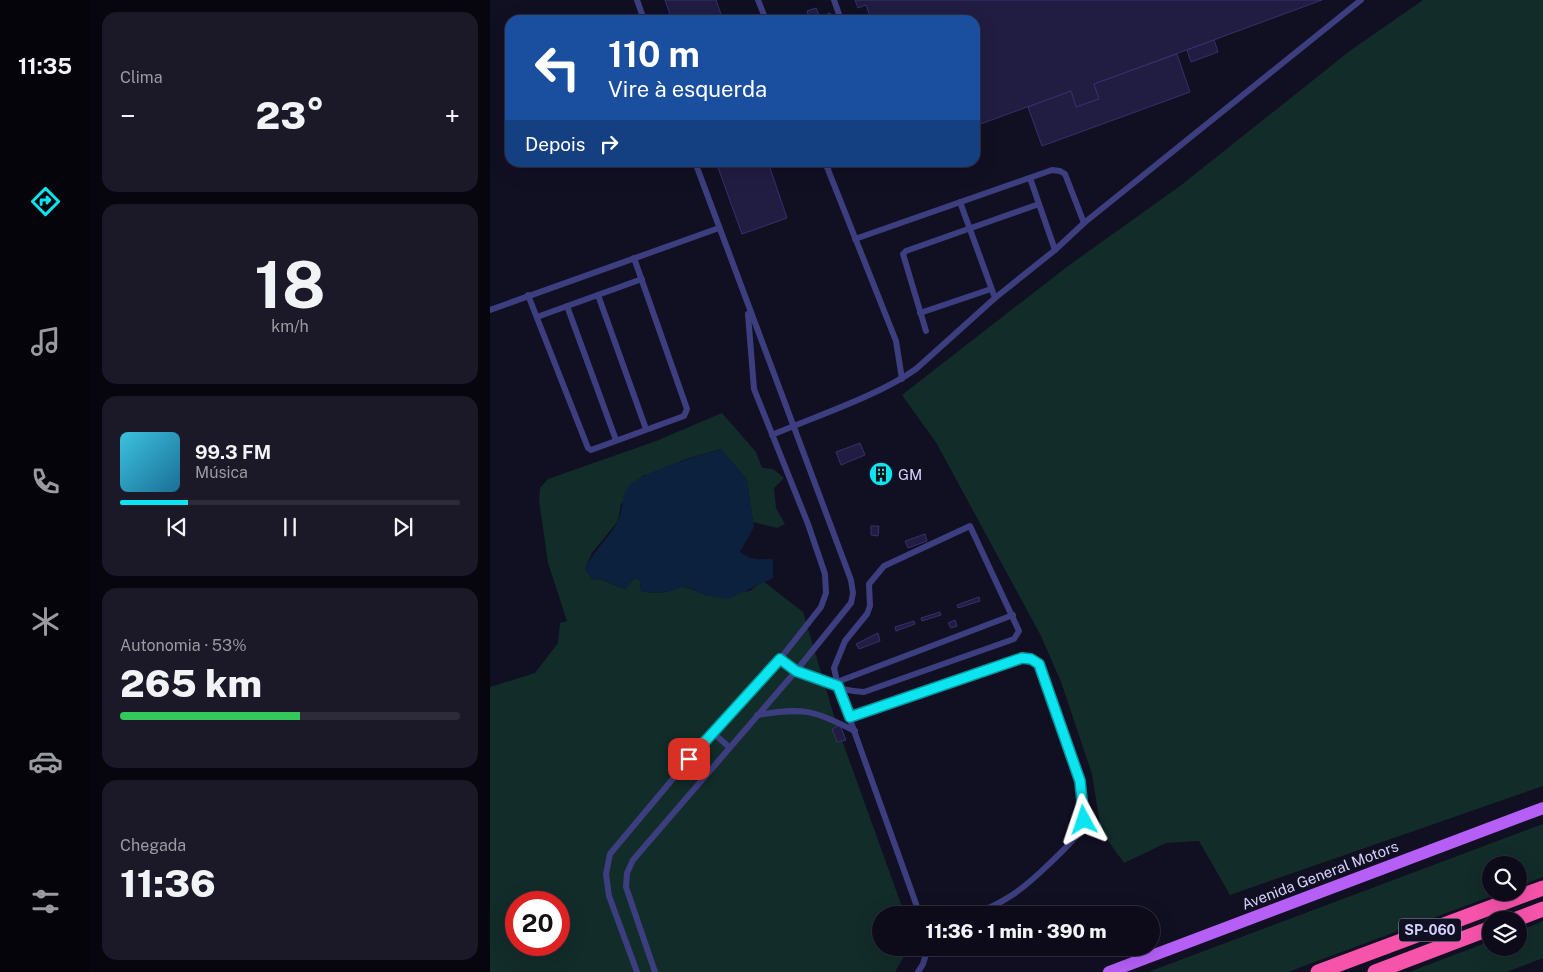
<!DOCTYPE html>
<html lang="pt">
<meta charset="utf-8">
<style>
:root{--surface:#0d0b1a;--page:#1b1927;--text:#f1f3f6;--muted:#9a9ba2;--line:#2d2b39;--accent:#0ce5ef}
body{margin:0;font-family:"Public Sans",sans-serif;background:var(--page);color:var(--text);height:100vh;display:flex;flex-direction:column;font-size:19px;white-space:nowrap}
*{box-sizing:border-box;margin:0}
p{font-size:16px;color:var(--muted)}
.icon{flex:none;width:28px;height:28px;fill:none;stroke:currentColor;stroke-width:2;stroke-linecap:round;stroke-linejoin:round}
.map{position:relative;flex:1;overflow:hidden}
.drawer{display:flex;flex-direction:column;gap:12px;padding:12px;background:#07060e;width:400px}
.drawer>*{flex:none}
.guide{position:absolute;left:15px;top:15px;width:475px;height:152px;border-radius:15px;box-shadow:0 5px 20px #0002,0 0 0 1px var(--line);background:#1a4fa0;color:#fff;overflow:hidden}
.buttons{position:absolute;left:992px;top:856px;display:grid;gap:10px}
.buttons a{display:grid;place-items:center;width:45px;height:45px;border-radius:50%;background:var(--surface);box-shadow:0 5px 20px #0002,0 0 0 1px var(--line);font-size:25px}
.speed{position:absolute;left:15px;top:891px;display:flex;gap:10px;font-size:25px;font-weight:700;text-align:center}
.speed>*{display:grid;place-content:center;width:65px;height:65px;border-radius:50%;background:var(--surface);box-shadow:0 5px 20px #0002,0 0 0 1px var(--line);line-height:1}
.speed .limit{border:8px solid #d22;background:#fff;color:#111}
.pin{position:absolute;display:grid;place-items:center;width:42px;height:42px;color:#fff;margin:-21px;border-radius:10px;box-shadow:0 2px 8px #0006}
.me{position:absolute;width:55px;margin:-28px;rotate:355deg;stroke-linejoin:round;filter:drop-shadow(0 0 4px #0008)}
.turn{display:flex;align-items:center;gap:18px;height:105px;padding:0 20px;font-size:22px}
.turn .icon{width:65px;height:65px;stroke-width:2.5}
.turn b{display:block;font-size:35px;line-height:42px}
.then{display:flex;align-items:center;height:48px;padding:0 20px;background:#0003;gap:10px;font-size:19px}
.big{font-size:38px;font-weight:800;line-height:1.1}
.drawer .card{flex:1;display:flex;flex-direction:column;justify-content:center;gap:8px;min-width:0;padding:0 18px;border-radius:15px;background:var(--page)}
.drawer .dial{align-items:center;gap:0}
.dial b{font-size:65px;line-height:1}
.song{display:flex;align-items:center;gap:15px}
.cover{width:60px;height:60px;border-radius:8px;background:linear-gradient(135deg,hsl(190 70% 55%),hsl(200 70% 35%))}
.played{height:5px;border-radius:2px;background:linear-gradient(90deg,var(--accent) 20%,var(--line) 20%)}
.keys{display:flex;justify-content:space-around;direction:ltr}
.heat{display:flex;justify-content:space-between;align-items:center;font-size:28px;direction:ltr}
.charge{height:8px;border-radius:4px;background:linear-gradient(90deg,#34c759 53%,var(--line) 0)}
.trip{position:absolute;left:382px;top:906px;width:288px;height:50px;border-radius:25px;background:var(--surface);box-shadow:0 5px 20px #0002,0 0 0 1px var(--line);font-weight:800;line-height:50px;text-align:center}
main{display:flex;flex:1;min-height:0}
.menu{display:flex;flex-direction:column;width:90px;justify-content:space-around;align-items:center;background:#05040a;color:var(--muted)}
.menu .icon{width:35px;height:35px}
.menu .current{color:var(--accent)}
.menu b{font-size:22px;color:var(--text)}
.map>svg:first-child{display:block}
.green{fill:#122c29;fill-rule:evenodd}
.water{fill:#0c213e}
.building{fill:#211c42;stroke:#382f6d}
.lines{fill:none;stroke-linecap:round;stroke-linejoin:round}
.service{stroke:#3c3e7f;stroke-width:6}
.primary{stroke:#b55ff7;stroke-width:12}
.motorway{stroke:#f653ab;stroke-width:15}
.route-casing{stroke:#08959b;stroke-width:12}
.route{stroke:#0ce5ef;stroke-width:9}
.labels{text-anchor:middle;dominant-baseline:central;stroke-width:5;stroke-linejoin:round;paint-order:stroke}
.shield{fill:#110f22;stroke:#9a98bb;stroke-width:1}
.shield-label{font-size:14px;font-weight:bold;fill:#d4d2fd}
.poi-label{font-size:15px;fill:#d4d2fd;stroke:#110f22;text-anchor:start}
.street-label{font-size:15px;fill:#d4d2fd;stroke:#110f22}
</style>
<main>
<nav class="menu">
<b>11:35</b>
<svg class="icon current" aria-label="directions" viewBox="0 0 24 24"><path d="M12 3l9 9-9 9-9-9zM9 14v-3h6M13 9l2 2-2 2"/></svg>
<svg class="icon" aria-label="music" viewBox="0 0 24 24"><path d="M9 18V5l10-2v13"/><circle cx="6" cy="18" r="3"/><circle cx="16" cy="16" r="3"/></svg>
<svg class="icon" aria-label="phone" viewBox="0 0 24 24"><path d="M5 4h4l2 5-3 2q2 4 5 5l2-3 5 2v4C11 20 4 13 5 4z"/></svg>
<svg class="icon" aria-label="climate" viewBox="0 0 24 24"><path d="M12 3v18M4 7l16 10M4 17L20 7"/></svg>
<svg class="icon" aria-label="car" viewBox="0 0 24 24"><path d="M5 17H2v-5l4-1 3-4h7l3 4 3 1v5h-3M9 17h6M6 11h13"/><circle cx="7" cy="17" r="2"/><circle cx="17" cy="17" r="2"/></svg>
<svg class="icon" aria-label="filters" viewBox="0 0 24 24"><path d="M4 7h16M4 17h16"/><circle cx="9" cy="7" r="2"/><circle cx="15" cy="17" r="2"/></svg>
</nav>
<section class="drawer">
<div class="card"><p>Clima</p>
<div class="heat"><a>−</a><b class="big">23°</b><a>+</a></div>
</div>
<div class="card dial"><b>18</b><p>km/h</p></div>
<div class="card">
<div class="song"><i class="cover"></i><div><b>99.3 FM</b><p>Música</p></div></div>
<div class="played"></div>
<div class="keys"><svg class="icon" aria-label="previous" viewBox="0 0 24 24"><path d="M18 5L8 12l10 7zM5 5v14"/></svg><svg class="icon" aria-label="pause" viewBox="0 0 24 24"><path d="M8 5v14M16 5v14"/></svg><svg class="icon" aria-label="next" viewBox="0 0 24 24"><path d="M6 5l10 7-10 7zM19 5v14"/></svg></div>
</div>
<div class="card"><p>Autonomia · 53%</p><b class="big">265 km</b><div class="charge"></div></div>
<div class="card"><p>Chegada</p><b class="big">11:36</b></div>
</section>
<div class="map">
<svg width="1053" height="972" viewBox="0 0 1053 972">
<rect width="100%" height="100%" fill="#110f22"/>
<!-- green -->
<g class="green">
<polygon points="933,0 1053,0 1053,786 740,895 709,841 676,843 634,863 611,831 602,774 571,682 551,636 447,444 412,395 578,266 690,186 861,50"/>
<path d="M232,413L266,452L272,468L283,469L294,478L284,488L286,508L295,524L287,528L263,522L257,480L231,449L196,459L161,474L152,476L131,504L128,521L102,553L95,569L100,575L135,589L143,579L147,578L150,580L151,591C167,594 178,593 193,586L216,595L260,591L273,581L313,612L348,729L415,915H391V948H415V955L405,972H0V687L45,673L68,643L70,623L77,621L58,563L49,500L50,488L58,479L166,441ZM26,902H69V945H26Z"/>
<polygon points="1053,824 1053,877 1029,886 1029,865 1001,865 1001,892 1010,893 798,972 658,972"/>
<polygon points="1053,921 1053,958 1017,972 919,972 1001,941 1001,948 1029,948 1029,931"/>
</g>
<!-- water -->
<path class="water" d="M231,449L257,480L264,527L250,552C262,561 270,559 283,559V578L239,599L216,595L194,586C178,593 167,594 151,591L150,580L147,578L143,579L135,589L111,579L102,580L95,569C104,550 119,538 128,521C133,511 131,495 140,485C152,472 211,455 231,449Z"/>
<!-- building -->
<g class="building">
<polygon points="175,0 226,0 233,20 182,20"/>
<polygon points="365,0 832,0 604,84 609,99 586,107 581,91 485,126 485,20 381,20 376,5 368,8"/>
<polygon points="326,8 330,17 340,13 343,20 320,20 317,11"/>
<polygon points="724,40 728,52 701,62 697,50"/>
<polygon points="687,54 700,92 552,146 538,107 581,91 586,107 609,99 604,84"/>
<polygon points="226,162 278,162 297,218 252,234"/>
<polygon points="370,443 375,455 351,465 346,452"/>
<circle cx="391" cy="474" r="12"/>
<polygon points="381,526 389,526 388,536 381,535"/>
<polygon points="435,534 437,541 418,548 415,541"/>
<polygon points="489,597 490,601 468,608 467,605"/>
<polygon points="450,612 451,615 432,621 431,618"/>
<polygon points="465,620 467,626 461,628 458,623"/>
<polygon points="424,621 425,624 406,631 405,627"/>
<polygon points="388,633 390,641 369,649 366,644"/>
<polygon points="350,725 356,740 347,742 342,729"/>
</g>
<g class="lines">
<!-- service -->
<g class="service">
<polyline points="147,0 154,20"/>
<polyline points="268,0 276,20"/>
<polyline points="344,0 351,20"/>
<polyline points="335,162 406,341 412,379"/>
<polyline points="337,167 348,162"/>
<polyline points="540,178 565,250"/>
<polyline points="470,202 505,298"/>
<polyline points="365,239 562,170 570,171 575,174 594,223"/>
<polyline points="38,295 98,448 101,450 194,416 197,409 144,258"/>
<polyline points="108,295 156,429"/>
<polyline points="77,306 126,440"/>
<polyline points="0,310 229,228"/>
<polyline points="430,313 501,289"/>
<polyline points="47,317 152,279"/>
<polyline points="436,331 413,254 416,251 549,204"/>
<path d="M282,435C326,416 388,396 426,369L505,298L565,250L594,223L871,0"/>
<path d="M290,659C313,676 346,691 374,692L524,639L529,631L480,526L394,566L379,584L380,606L377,614L355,641L344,668L348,686L430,915"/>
<polyline points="347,682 523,615"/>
<path d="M267,715C314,707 322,710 365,731"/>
<path d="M359,717L532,658L541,659L549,664C561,699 600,788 594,821C591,835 568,855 558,865C532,890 516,902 482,915"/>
<polyline points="222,732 239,747"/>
<polyline points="147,972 119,896 116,874 120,854 222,732 290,659 331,607 336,593 335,574 318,524 264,389 258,314"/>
<polyline points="165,972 136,887 137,873 143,860 306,671 361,603 363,593 361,580 205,162"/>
<polyline points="428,972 433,964 438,948"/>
</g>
<!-- primary -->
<polyline class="primary" points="619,972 1053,808"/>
<!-- motorway -->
<g class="motorway">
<polyline points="1024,920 1053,909"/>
<polyline points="828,972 1053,888"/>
<polyline points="885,972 1001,928"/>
</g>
</g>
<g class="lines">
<!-- route casing -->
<g class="route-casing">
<polyline id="route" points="199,759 290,659 306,671 348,686 360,717 532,658 541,659 549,664 590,781 594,820"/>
</g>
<!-- route -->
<use href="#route" class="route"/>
</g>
<!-- icons -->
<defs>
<g id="building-disc" transform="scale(1.25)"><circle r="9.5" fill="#0ce5ef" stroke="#110f22"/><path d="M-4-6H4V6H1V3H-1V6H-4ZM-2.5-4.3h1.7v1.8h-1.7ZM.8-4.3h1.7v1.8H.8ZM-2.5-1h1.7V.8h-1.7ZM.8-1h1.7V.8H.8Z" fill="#111"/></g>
</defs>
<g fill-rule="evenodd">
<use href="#building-disc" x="391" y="474"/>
</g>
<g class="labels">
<!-- shield labels -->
<rect class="shield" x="909" y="918.5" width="62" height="23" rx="4"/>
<g class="shield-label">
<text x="940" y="930">SP-060</text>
</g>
<!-- poi labels -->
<g class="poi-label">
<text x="408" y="474">GM</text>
</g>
<!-- street labels -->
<g class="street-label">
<text transform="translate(830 875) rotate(-21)">Avenida General Motors</text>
</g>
</g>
</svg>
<div class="buttons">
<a><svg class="icon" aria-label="search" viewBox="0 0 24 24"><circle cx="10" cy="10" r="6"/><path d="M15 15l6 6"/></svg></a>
<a><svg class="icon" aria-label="layers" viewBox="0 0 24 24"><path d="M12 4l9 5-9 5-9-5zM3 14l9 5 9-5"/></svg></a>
</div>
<div class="speed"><div class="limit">20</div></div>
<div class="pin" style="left:199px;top:759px;background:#d93025"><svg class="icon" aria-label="arrive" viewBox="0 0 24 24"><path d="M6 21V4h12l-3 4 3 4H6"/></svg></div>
<svg class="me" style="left:594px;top:820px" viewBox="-20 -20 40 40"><path d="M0-17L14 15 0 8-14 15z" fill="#0ce5ef" stroke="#fff" stroke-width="4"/></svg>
<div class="trip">11:36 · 1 min · 390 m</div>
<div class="guide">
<div class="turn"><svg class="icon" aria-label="left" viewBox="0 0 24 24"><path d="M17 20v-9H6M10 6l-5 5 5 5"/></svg><div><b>110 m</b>Vire à esquerda</div></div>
<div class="then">Depois<svg class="icon" aria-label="right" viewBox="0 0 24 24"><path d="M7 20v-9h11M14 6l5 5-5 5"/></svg></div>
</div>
</div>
</main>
